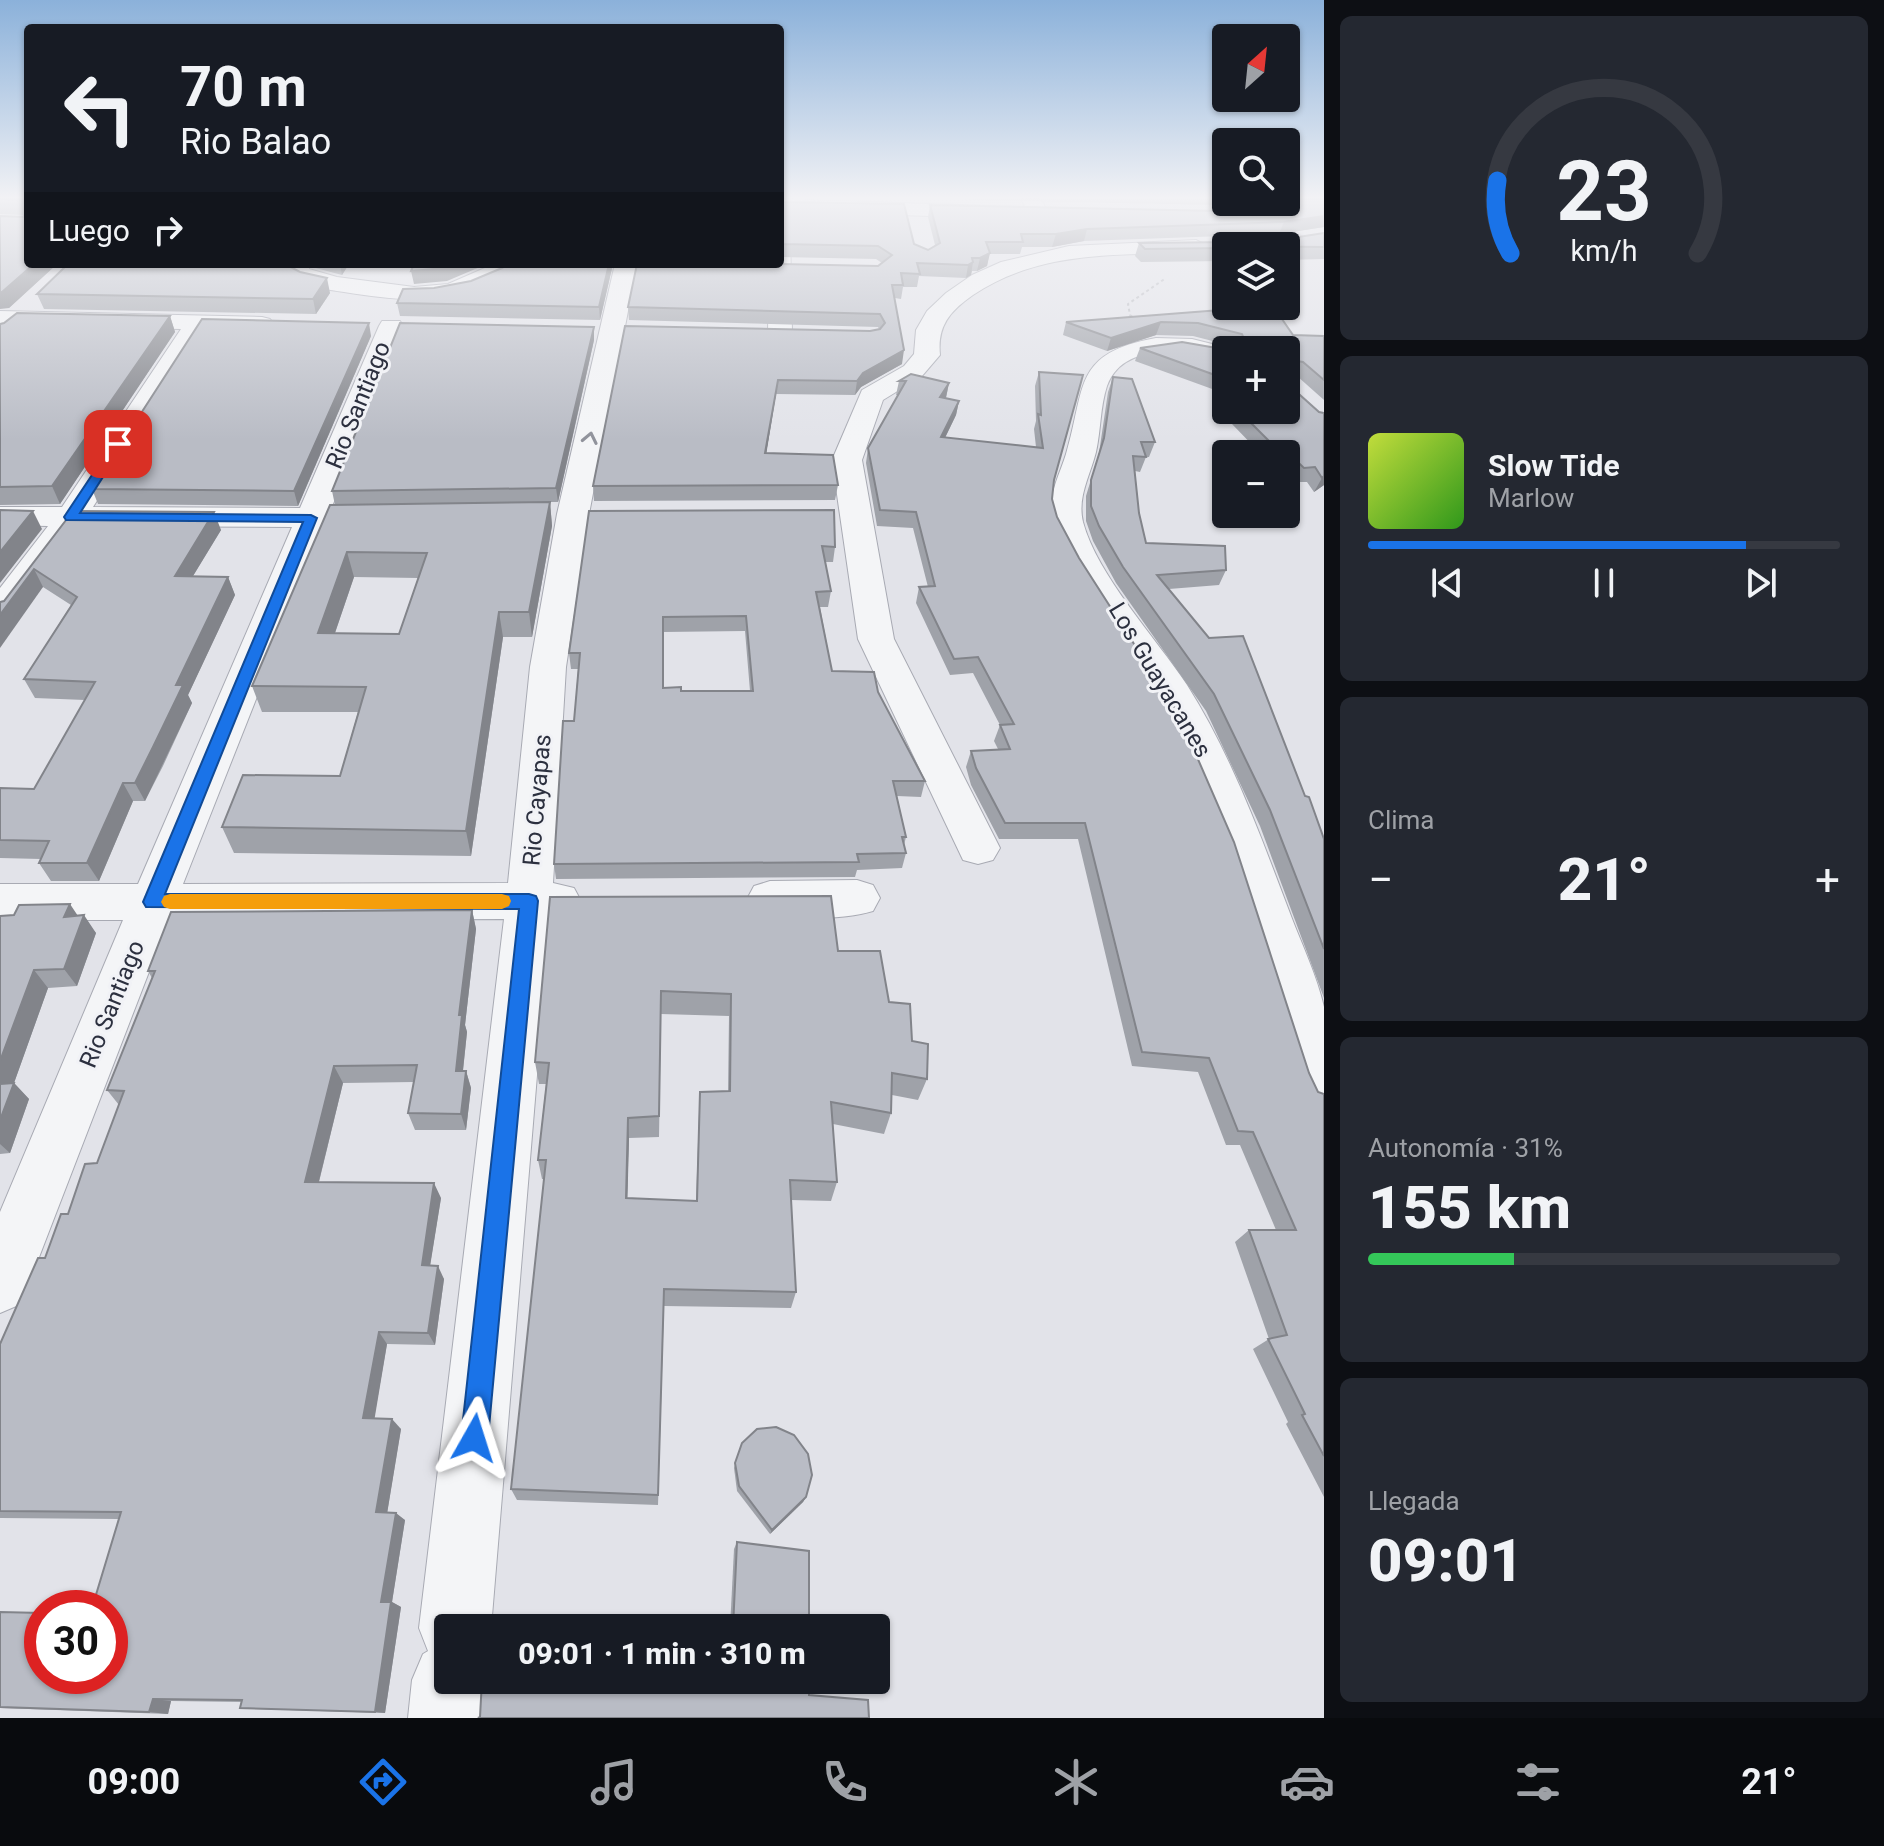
<!DOCTYPE html>
<html lang="es">
<meta charset="utf-8">
<style>
:root{--surface:#171b24;--page:#242831;--text:#f1f3f6;--muted:#9ea1a6;--line:#363941;--accent:#1a73e8}
body{margin:0;font-family:Roboto,sans-serif;background:var(--page);color:var(--text);height:100vh;display:flex;flex-direction:column;font-size:30px;white-space:nowrap}
*{box-sizing:border-box;margin:0}
p{font-size:26px;color:var(--muted)}
.icon{flex:none;width:44px;height:44px;fill:none;stroke:currentColor;stroke-width:2;stroke-linecap:round;stroke-linejoin:round}
.map{position:relative;flex:1;overflow:hidden}
.details{display:flex;flex-direction:column;gap:16px;padding:16px;background:#0d0f14;width:560px}
.details>*{flex:none}
.banner{position:absolute;left:24px;top:24px;width:760px;height:244px;border-radius:8px;box-shadow:0 2px 6px #0004;background:#171b24;color:var(--text);overflow:hidden}
.needle{width:52px;rotate:27deg}
.tools{position:absolute;left:1212px;top:24px;display:grid;gap:16px}
.tools a{display:grid;place-items:center;width:88px;height:88px;border-radius:8px;background:var(--surface);box-shadow:0 2px 6px #0004;font-size:40px}
.speed{position:absolute;left:24px;top:1590px;display:flex;gap:16px;font-size:40px;font-weight:700;text-align:center}
.speed>*{display:grid;place-content:center;width:104px;height:104px;border-radius:50%;background:var(--surface);box-shadow:0 2px 6px #0004;line-height:1}
.speed .limit{border:12px solid #d22;background:#fff;color:#111}
.pin{position:absolute;display:grid;place-items:center;width:68px;height:68px;color:#fff;margin:-34px;border-radius:16px;box-shadow:0 4px 12px #0006}
.me{position:absolute;width:88px;margin:-44px;rotate:6deg;stroke-linejoin:round;filter:drop-shadow(0 0 6px #0008)}
.turn{display:flex;align-items:center;gap:28px;height:168px;padding:0 24px;font-size:36px}
.turn .icon{width:104px;height:104px;stroke-width:2.5}
.turn b{display:block;font-size:56px;line-height:68px}
.then{display:flex;align-items:center;height:76px;padding:0 24px;background:#0003;gap:16px;font-size:30px}
.big{font-size:60px;font-weight:800;line-height:1.1}
.details .card{flex:1;display:flex;flex-direction:column;justify-content:center;gap:12px;min-width:0;padding:0 28px;border-radius:12px;background:var(--page)}
.details .dial{align-items:center;gap:0}
.dial svg{height:208px;overflow:visible;fill:none;stroke:var(--line);stroke-width:7;stroke-linecap:round;text-anchor:middle}
.dial text{fill:var(--text);stroke:none}
.song{display:flex;align-items:center;gap:24px}
.cover{width:96px;height:96px;border-radius:12px;background:linear-gradient(135deg,hsl(70 70% 55%),hsl(110 70% 35%))}
.played{height:8px;border-radius:4px;background:linear-gradient(90deg,var(--accent) 80%,var(--line) 80%)}
.keys{display:flex;justify-content:space-around;direction:ltr}
.heat{display:flex;justify-content:space-between;align-items:center;font-size:44px;direction:ltr}
.charge{height:12px;border-radius:6px;background:linear-gradient(90deg,#34c759 31%,var(--line) 0)}
.trip{position:absolute;left:434px;top:1614px;width:456px;height:80px;border-radius:8px;background:var(--surface);box-shadow:0 2px 6px #0004;font-weight:800;line-height:80px;text-align:center}
.tab-bar{display:flex;height:128px;justify-content:space-around;align-items:center;background:#090b0e;color:var(--muted)}
.tab-bar .icon{width:56px;height:56px}
.tab-bar .current{color:var(--accent)}
.tab-bar b{font-size:36px;color:var(--text)}
main{display:flex;flex:1;min-height:0}
.map>svg:first-child{display:block}
.lines{fill:none;stroke-linecap:round;stroke-linejoin:round}
.minor-casing{stroke:#a8aab3;stroke-width:2}
.path{stroke:#b8bac0;stroke-width:2;stroke-dasharray:3 3;stroke-linecap:butt}
.minor{fill:#f4f5f7;fill-rule:evenodd}
.wall{fill:#9fa2a9;fill-rule:evenodd}
.shaded-wall{fill:#82848a}
.building{fill:#b9bcc5;stroke:#82848a;stroke-width:2;fill-rule:evenodd}
.oneway{stroke:#90929b}
.route{fill:#1a73e8;stroke:#114b97;stroke-width:2}
.slow{fill:#f59e0b}
.labels{text-anchor:middle;dominant-baseline:central;stroke-width:6;stroke-linejoin:round;paint-order:stroke}
.street-label{font-size:24px;fill:#2c303f;stroke:#f1f2f6}
</style>
<main>
<div class="map">
<svg width="1324" height="1718" viewBox="0 0 1324 1718">
<rect width="100%" height="100%" fill="#e2e3e9"/>
<g class="lines">
<!-- minor casing -->
<g class="minor-casing">
<g id="minor">
<polygon points="780,199 990,206 1000,212 990,218 780,211"/>
<polygon points="1021,199 1041,199 1048,213 1038,219 1031,217"/>
<polygon points="780,223 790,229 792,331 789,336 771,336 768,331 769,264 780,264"/>
<path d="M1196,240L1207,246L1203,250C1184,255 1162,253 1142,254C1083,255 1023,261 973,295C950,311 937,326 940,355L922,376L883,400L862,460L894,639L1000,848L993,860L978,864L963,860L858,639L832,460L862,390L904,366L914,354L916,330L927,311L946,293L972,275L1001,262L1069,246Z"/>
<path d="M288,264H310L309,269L337,277L414,287L448,284L494,264H521C514,273 500,279 490,284C441,306 395,300 344,292C326,289 297,287 286,272Z"/>
<polygon points="615,264 637,264 589,514 566,667 553,883 574,888 581,901 574,914 550,919 491,1628 448,1628 448,1680 486,1680 484,1718 408,1718 412,1680 423,1654 428,1651 419,1628 504,919 169,920 21,1304 0,1313 0,1212 123,920 0,920 0,884 138,884 292,527 80,526 12,618 0,621 0,588 48,526 0,525 0,507 62,507 181,329 0,325 0,311 262,317 270,319 274,324 270,329 262,331 205,330 93,507 300,508 379,326 382,321 400,321 403,326 331,509 349,511 354,518 349,525 324,527 183,884 508,883 530,667 557,514"/>
<path d="M1156,338L1192,339L1236,350H1226V361C1190,352 1124,339 1107,386C1100,407 1101,430 1096,452C1090,476 1077,497 1083,522C1097,575 1156,638 1187,685C1232,756 1261,837 1291,916C1302,945 1317,976 1324,1007C1324,1034 1324,1080 1324,1110L1305,1103L1298,1086C1263,968 1227,836 1172,726C1148,677 1113,634 1085,588C1073,568 1058,546 1052,523C1046,498 1059,477 1066,454C1086,387 1072,353 1156,338Z"/>
<path d="M857,880L873,885L880,898L873,911C843,920 784,921 754,912L747,899L754,886L770,881Z"/>
</g>
</g>
<!-- path -->
<polyline class="path" points="1137,320 1130,315 1128,304 1166,278"/>
<!-- minor -->
<use href="#minor" class="minor"/>
</g>
<!-- wall -->
<g class="wall">
<polygon points="0,199 28,199 28,264 57,264 9,308 24,215 0,214"/>
<polygon points="780,199 781,202 914,244 928,250 935,245 928,217 930,205 1266,212 1268,210 1261,206 935,199 1226,199 1226,202 1286,202 1324,199 1324,227 1279,234 1084,241 1052,247 1022,247 1020,254 989,254 987,266 977,271 972,271 971,275 966,278 919,276 917,287 903,287 901,299 895,298 902,364 861,387 855,395 776,394 766,453 838,485 835,500 594,501 593,486 625,326 870,331 879,329 878,327 629,320 628,307 878,266 882,263 876,259 780,257"/>
<polygon points="1324,233 1324,259 1286,260 1286,246 1226,246 1226,261 1141,262 1135,256 1139,243 1231,242 1292,238"/>
<polygon points="311,264 349,264 342,275 312,267"/>
<polygon points="508,264 613,264 600,320 400,316 397,303 434,288 471,281 502,268"/>
<polygon points="330,293 316,314 44,309 37,294"/>
<polygon points="1273,306 1293,335 1324,336 1324,400 1297,376 1290,375 1290,386 1319,412 1324,413 1324,485 1314,492 1307,482 1297,482 1286,472 1286,454 1261,454 1232,424 1235,410 1286,410 1230,350 1232,346 1193,336 1156,335 1107,351 1063,335 1066,322"/>
<polygon points="170,316 175,332 60,504 0,505 0,324"/>
<path d="M594,327V340L558,502H550L552,526L532,637H503L471,856L234,853L222,827L340,776L358,712H262L252,686L335,505L332,491ZM354,577L418,578L399,634L335,633Z"/>
<polygon points="371,336 298,506 98,504 92,489"/>
<polygon points="1140,348 1226,350 1226,394 1135,361"/>
<polygon points="1039,372 1054,480 1052,499 1057,517 1309,1073 1318,1092 1324,1094 1324,1497 1286,1424 1288,1422 1253,1349 1269,1339 1235,1242 1249,1230 1276,1230 1240,1145 1226,1145 1198,1072 1132,1066 1078,839 999,839 971,785 966,767 971,751 998,749 994,741 1000,725 973,673 950,675 916,603 919,587 928,587 913,528 877,526 866,463 868,448 898,395 896,395 899,381 949,383 946,398 959,401 956,415 945,438 1036,447 1034,429 1036,421 1035,386"/>
<polygon points="1113,377 1155,442 1149,457 1146,457 1140,472 1135,471 1139,513 1146,543 1226,570 1219,585 1169,589 1305,796 1324,839 1324,998 1260,826 1206,711 1116,583 1093,541 1086,521 1086,496 1099,453 1108,392"/>
<polygon points="73,511 221,530 193,576 228,577 235,595 188,695 192,703 163,766 145,801 133,801 99,881 51,881 39,863 41,859 0,858 0,788 34,789 85,700 35,698 24,679 71,605 43,587 4,601"/>
<path d="M589,511L835,547L833,562H825L831,591L828,607H820L832,671L878,692L925,781L921,797L897,796L906,837L904,845L906,853L902,868L857,870L855,877L556,879L554,864L574,721L578,669H571L569,653ZM745,631L750,691H681L663,688V632Z"/>
<path d="M550,897L838,951L889,1002L912,1041L927,1079L918,1100L892,1095L891,1113L884,1134L833,1124L837,1182L831,1201L791,1200L796,1292L791,1308L664,1306L658,1505L517,1500L511,1489L544,1179H542L538,1160L546,1084H539L535,1062ZM661,1014L729,1016L728,1091L699,1113L696,1201L627,1198L629,1138L659,1137Z"/>
<polygon points="472,910 476,929 465,1025 467,1032 463,1071 466,1071 471,1088 466,1130 415,1130 408,1113 414,1082 343,1083 319,1182 441,1198 430,1265 444,1279 435,1345 387,1344 374,1418 401,1429 387,1513 405,1520 392,1602 401,1607 385,1713 256,1709 240,1708 242,1702 171,1701 168,1714 0,1708 110,1676 118,1519 0,1518 0,1344 68,1214 97,1163 119,1105 107,1090 152,978 148,971"/>
<polygon points="0,916 78,916 96,933 77,986 48,988 14,1083 29,1099 10,1153 0,1154"/>
<polygon points="742,1443 806,1497 803,1502 770,1534 737,1491 734,1468"/>
<polygon points="737,1542 809,1628 730,1628 734,1549"/>
<polygon points="728,1680 809,1680 809,1695 480,1717 728,1692"/>
</g>
<!-- shaded-wall -->
<g class="shaded-wall">
<polygon points="1324,216 1324,227 1279,234 1284,222"/>
<polygon points="1087,229 1084,241 1052,247 1056,234"/>
<polygon points="990,253 987,266 977,271 980,258"/>
<polygon points="973,262 971,275 966,278 968,265"/>
<polygon points="34,264 57,264 9,308 0,309 0,293"/>
<polygon points="340,264 349,264 342,275"/>
<polygon points="455,264 487,264 447,281 414,284 411,271"/>
<polygon points="609,264 613,264 600,320 599,307"/>
<polygon points="327,278 330,293 316,314 313,299"/>
<polygon points="170,316 175,332 60,504 52,486"/>
<polygon points="1161,322 1156,335 1107,351 1111,338"/>
<polygon points="369,323 371,336 298,506 294,491"/>
<polygon points="594,327 594,340 558,502 556,488"/>
<polygon points="904,350 902,364 861,387 855,395 857,381 863,373"/>
<polygon points="778,380 776,394 764,468 765,453"/>
<polygon points="949,383 946,397 937,412 940,397"/>
<polygon points="959,401 956,415 938,452 941,437"/>
<polygon points="1324,476 1324,485 1314,492 1322,478"/>
<polygon points="550,502 552,526 532,637 529,612"/>
<polygon points="33,511 42,529 0,583 0,552"/>
<polygon points="214,512 221,530 182,594 175,576"/>
<polygon points="347,552 354,577 326,659 318,633"/>
<polygon points="34,569 43,587 0,648 0,615"/>
<polygon points="228,577 235,595 188,695 192,703 145,801 135,783 176,685"/>
<polygon points="499,612 503,637 471,856 466,831"/>
<polygon points="123,783 133,801 99,881 87,863"/>
<polygon points="70,904 82,922 84,915 96,933 77,986 64,969 64,917"/>
<polygon points="472,910 476,929 465,1025 467,1032 461,1088 456,1071 459,1015"/>
<polygon points="34,970 48,988 14,1083 29,1099 10,1153 0,1144 0,1061"/>
<polygon points="334,1066 343,1083 315,1197 305,1182"/>
<polygon points="466,1071 471,1088 466,1130 461,1114"/>
<polygon points="628,1118 629,1138 627,1217 626,1198"/>
<polygon points="434,1183 441,1198 428,1279 422,1265"/>
<polygon points="438,1266 444,1279 435,1345 428,1333"/>
<polygon points="379,1332 387,1344 373,1428 363,1418"/>
<polygon points="392,1419 401,1429 386,1520 376,1512"/>
<polygon points="806,1497 803,1502 770,1534 772,1530"/>
<polygon points="396,1513 405,1520 392,1602 401,1607 385,1713 375,1712 381,1602"/>
<polygon points="153,1699 171,1701 168,1714 149,1712"/>
</g>
<!-- building -->
<g class="building">
<polygon points="0,199 28,199 28,264 34,264 2,292 0,293 0,216 24,217 24,201"/>
<polygon points="780,199 781,202 904,204 914,244 928,250 940,243 930,205 1266,212 1279,202 1286,202 1286,199 1324,199 1324,216 1284,222 1087,229 1056,234 1021,234 1023,242 986,242 990,253 980,258 972,258 973,262 968,265 917,263 920,274 901,273 903,285 892,285 904,350 863,373 857,381 778,380 765,453 833,455 838,485 593,486 625,326 870,331 880,329 885,323 880,314 628,307 637,264 780,264 878,266 892,255 878,246 781,244 780,246"/>
<polygon points="1324,233 1324,247 1226,246 1226,248 1145,249 1139,243 1231,242 1234,237 1292,238"/>
<polygon points="68,264 285,264 300,272 327,278 313,299 37,294"/>
<polygon points="414,264 455,264 445,268 411,271"/>
<polygon points="508,264 609,264 599,307 397,303 403,289 434,288 471,281 502,268"/>
<polygon points="1273,306 1293,335 1324,336 1324,380 1303,362 1290,360 1290,386 1319,412 1324,413 1324,476 1322,478 1315,467 1304,468 1283,448 1276,448 1238,410 1286,410 1286,350 1231,350 1234,348 1234,340 1244,339 1242,334 1198,323 1161,322 1111,338 1066,322"/>
<polygon points="17,313 170,316 52,486 0,487 0,324 4,323"/>
<polygon points="202,319 369,323 294,491 92,489"/>
<polygon points="400,323 594,327 556,488 332,491"/>
<polygon points="1182,342 1228,350 1226,350 1226,379 1140,348"/>
<polygon points="1039,372 1083,375 1054,480 1052,499 1057,517 1079,558 1177,711 1234,842 1309,1073 1318,1092 1324,1094 1324,1456 1302,1415 1305,1414 1268,1339 1287,1335 1249,1230 1296,1230 1253,1132 1238,1131 1209,1058 1142,1052 1085,823 1005,823 976,768 971,751 1010,749 1000,725 1014,724 978,657 954,659 919,587 935,586 916,512 880,510 868,448 906,381 899,381 911,374 949,383 940,397 959,401 941,437 1043,448 1038,414 1041,415"/>
<polygon points="1113,377 1132,379 1155,442 1141,442 1146,457 1133,456 1139,513 1146,543 1225,546 1226,570 1157,575 1209,638 1243,636 1305,796 1309,797 1324,839 1324,949 1270,810 1214,694 1123,567 1099,526 1091,506 1091,480 1104,438"/>
<path d="M550,502L529,612H499L466,831L222,827L243,775L340,776L366,687L252,686L330,505ZM347,552L427,553L399,634L318,633Z"/>
<polygon points="0,510 33,511 0,552"/>
<path d="M834,510L835,547L822,546L831,591L816,592L832,671L874,672L878,692L925,781H893L906,837H902L906,853L857,854L859,862L554,864L563,721H574L580,653H569L589,511ZM746,616L753,691H681V687L663,688V617Z"/>
<polygon points="73,511 214,512 175,576 228,577 176,685 183,685 153,747 135,783 123,783 87,863 39,863 49,841 0,840 0,788 34,789 95,682 24,679 77,597 34,569 0,615 0,602 4,601"/>
<path d="M831,896L838,951H880L889,1002L910,1004L912,1041L928,1044L927,1079L892,1073L891,1113L831,1102L837,1182L790,1180L796,1292L664,1289L658,1495L511,1489L546,1160H538L549,1063L535,1062L550,897ZM661,991L731,994L730,1091L700,1092L697,1201L626,1198L628,1118L659,1116Z"/>
<polygon points="70,904 64,917 84,915 64,969 34,970 0,1061 0,916 14,915 19,905"/>
<polygon points="472,910 459,1015 462,1015 456,1071 466,1071 461,1114 408,1113 417,1065 334,1066 305,1182 434,1183 422,1265 438,1266 428,1333 379,1332 363,1418 392,1419 376,1512 396,1513 381,1602 391,1602 375,1712 240,1708 242,1700 153,1699 149,1712 0,1707 0,1612 42,1613 42,1676 110,1676 110,1608 92,1608 121,1512 0,1511 0,1344 38,1258 45,1258 61,1214 68,1214 85,1164 97,1163 124,1091 107,1090 155,971 148,971 171,912"/>
<polygon points="14,1083 0,1120 0,1084"/>
<polygon points="776,1427 794,1435 808,1454 812,1475 806,1497 772,1530 739,1486 735,1463 742,1443 757,1429"/>
<polygon points="737,1542 809,1551 809,1628 733,1628"/>
<polygon points="482,1680 668,1680 730,1692 731,1680 809,1680 809,1695 868,1700 869,1718 478,1718 480,1717"/>
</g>
<!-- one-way arrows -->
<defs><path id="oneway-chevron" d="M-2-3.5L2.5 0L-2 3.5" fill="none" stroke-width="1.6" stroke-linecap="round" stroke-linejoin="round" transform="scale(2)"/></defs>
<use class="oneway" href="#oneway-chevron" transform="translate(590 438) rotate(-78)"/>
<!-- sky -->
<linearGradient id="sky" x2="0" y2="1"><stop stop-color="#8bb1da"/><stop offset="0.45" stop-color="#f2f2f5"/><stop offset="1" stop-color="#f2f2f5" stop-opacity="0"/></linearGradient>
<rect width="1324" height="440" fill="url(#sky)"/>
<!-- route -->
<polygon class="route" points="118,440 124,444 80,513 311,515 317,518 165,894 529,894 536,896 538,901 488,1438 484,1448 474,1452 465,1448 461,1438 519,909 146,907 143,902 303,522 66,520 64,517 114,442"/>
<!-- slow -->
<polygon class="slow" points="170,894 502,894 509,896 511,901 509,906 502,909 170,909 164,907 161,902 164,896"/>
<g class="labels">
<!-- street labels -->
<g class="street-label">
<text transform="translate(358 405) rotate(-68)">Rio Santiago</text>
<text transform="translate(1160 680) rotate(59)">Los Guayacanes</text>
<text transform="translate(537 800) rotate(-85)">Rio Cayapas</text>
<text transform="translate(112 1004) rotate(-68)">Rio Santiago</text>
</g>
</g>
</svg>
<div class="tools">
<a><svg class="needle" viewBox="-14 -14 28 28"><path d="M0-13l5 13h-10z" fill="#e53935"/><path d="M0 13l5-13h-10z" fill="#9ea1a6"/></svg></a>
<a><svg class="icon" aria-label="search" viewBox="0 0 24 24"><circle cx="10" cy="10" r="6"/><path d="M15 15l6 6"/></svg></a>
<a><svg class="icon" aria-label="layers" viewBox="0 0 24 24"><path d="M12 4l9 5-9 5-9-5zM3 14l9 5 9-5"/></svg></a>
<a>+</a>
<a>−</a>
</div>
<div class="speed"><div class="limit">30</div></div>
<div class="pin" style="left:118px;top:444px;background:#d93025"><svg class="icon" aria-label="arrive" viewBox="0 0 24 24"><path d="M6 21V4h12l-3 4 3 4H6"/></svg></div>
<svg class="me" style="left:474px;top:1438px" viewBox="-20 -20 40 40"><path d="M0-17L14 15 0 8-14 15z" fill="#1a73e8" stroke="#fff" stroke-width="4"/></svg>
<div class="trip">09:01 · 1 min · 310 m</div>
<div class="banner">
<div class="turn"><svg class="icon" aria-label="left" viewBox="0 0 24 24"><path d="M17 20v-9H6M10 6l-5 5 5 5"/></svg><div><b>70 m</b>Rio Balao</div></div>
<div class="then">Luego<svg class="icon" aria-label="right" viewBox="0 0 24 24"><path d="M7 20v-9h11M14 6l5 5-5 5"/></svg></div>
</div>
</div>
<section class="details">
<div class="card dial"><svg viewBox="0 0 100 80">
<path d="M14 69A42 42 0 1 1 86 69"/>
<path d="M14 69A42 42 0 0 1 9 41" stroke="#1a73e8"/>
<text x="50" y="56" font-size="32" font-weight="700">23</text>
<text x="50" y="72" font-size="11">km/h</text>
</svg></div>
<div class="card">
<div class="song"><i class="cover"></i><div><b>Slow Tide</b><p>Marlow</p></div></div>
<div class="played"></div>
<div class="keys"><svg class="icon" aria-label="previous" viewBox="0 0 24 24"><path d="M18 5L8 12l10 7zM5 5v14"/></svg><svg class="icon" aria-label="pause" viewBox="0 0 24 24"><path d="M8 5v14M16 5v14"/></svg><svg class="icon" aria-label="next" viewBox="0 0 24 24"><path d="M6 5l10 7-10 7zM19 5v14"/></svg></div>
</div>
<div class="card"><p>Clima</p>
<div class="heat"><a>−</a><b class="big">21°</b><a>+</a></div>
</div>
<div class="card"><p>Autonomía · 31%</p><b class="big">155 km</b><div class="charge"></div></div>
<div class="card"><p>Llegada</p><b class="big">09:01</b></div>
</section>
</main>
<nav class="tab-bar">
<b>09:00</b>
<svg class="icon current" aria-label="directions" viewBox="0 0 24 24"><path d="M12 3l9 9-9 9-9-9zM9 14v-3h6M13 9l2 2-2 2"/></svg>
<svg class="icon" aria-label="music" viewBox="0 0 24 24"><path d="M9 18V5l10-2v13"/><circle cx="6" cy="18" r="3"/><circle cx="16" cy="16" r="3"/></svg>
<svg class="icon" aria-label="phone" viewBox="0 0 24 24"><path d="M5 4h4l2 5-3 2q2 4 5 5l2-3 5 2v4C11 20 4 13 5 4z"/></svg>
<svg class="icon" aria-label="climate" viewBox="0 0 24 24"><path d="M12 3v18M4 7l16 10M4 17L20 7"/></svg>
<svg class="icon" aria-label="car" viewBox="0 0 24 24"><path d="M5 17H2v-5l4-1 3-4h7l3 4 3 1v5h-3M9 17h6M6 11h13"/><circle cx="7" cy="17" r="2"/><circle cx="17" cy="17" r="2"/></svg>
<svg class="icon" aria-label="filters" viewBox="0 0 24 24"><path d="M4 7h16M4 17h16"/><circle cx="9" cy="7" r="2"/><circle cx="15" cy="17" r="2"/></svg>
<b>21°</b>
</nav>
